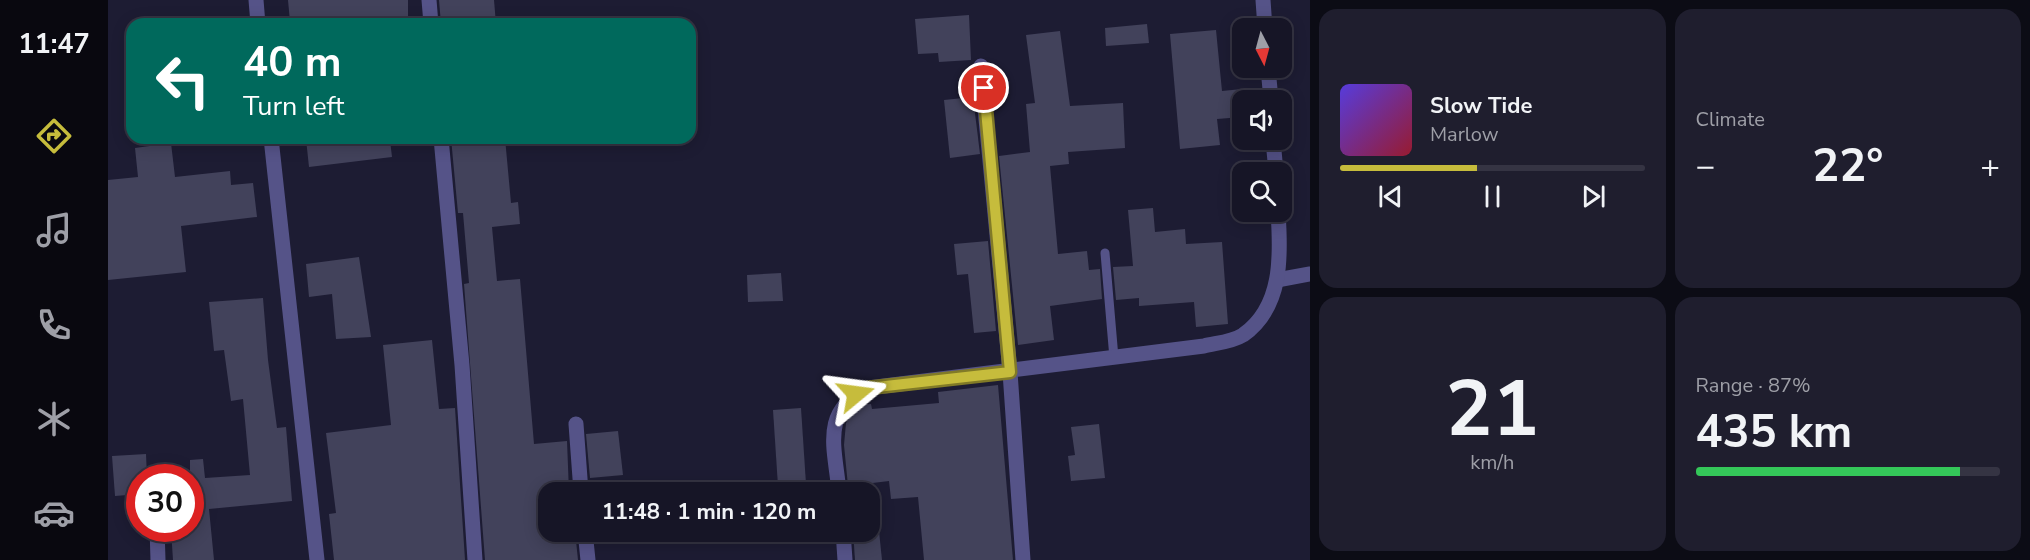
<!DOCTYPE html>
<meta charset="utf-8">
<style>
:root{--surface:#161526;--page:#1f1e2e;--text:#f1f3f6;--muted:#9e9fa7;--line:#353443;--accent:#c6bc3c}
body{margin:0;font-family:"Nunito Sans",sans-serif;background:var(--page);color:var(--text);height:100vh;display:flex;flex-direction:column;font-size:22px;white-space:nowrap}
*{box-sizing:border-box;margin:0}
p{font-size:20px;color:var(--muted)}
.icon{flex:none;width:33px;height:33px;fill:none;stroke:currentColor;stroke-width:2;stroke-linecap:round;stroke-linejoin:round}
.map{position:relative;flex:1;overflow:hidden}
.drawer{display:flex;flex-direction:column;gap:9px;padding:9px;background:#0c0c15;width:720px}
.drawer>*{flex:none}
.hud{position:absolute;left:18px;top:18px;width:570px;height:126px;border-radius:18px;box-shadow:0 3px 15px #0003,0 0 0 2px var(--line);background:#00695c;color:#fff;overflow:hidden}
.needle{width:39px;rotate:174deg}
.tools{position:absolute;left:1124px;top:18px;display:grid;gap:12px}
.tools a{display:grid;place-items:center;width:60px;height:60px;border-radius:12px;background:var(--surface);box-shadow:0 3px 15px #0003,0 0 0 2px var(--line);font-size:30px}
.speed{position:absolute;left:18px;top:464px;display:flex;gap:12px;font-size:30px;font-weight:700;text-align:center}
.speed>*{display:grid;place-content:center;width:78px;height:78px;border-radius:50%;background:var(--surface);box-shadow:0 3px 15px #0003,0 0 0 2px var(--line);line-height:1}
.speed .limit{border:9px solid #d22;background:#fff;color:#111}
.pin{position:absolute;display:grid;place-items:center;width:51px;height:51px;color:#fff;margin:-26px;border:3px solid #fff;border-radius:50%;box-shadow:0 2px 6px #0007}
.me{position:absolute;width:66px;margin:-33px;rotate:74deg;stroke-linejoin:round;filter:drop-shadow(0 0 4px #0008)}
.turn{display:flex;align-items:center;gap:21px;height:126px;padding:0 18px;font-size:27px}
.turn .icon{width:78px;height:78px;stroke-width:2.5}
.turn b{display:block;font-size:42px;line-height:51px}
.big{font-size:45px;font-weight:700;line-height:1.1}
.drawer .widget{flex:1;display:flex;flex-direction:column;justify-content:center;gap:9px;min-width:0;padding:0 21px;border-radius:18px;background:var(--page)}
.drawer .dial{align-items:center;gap:0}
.dial b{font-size:78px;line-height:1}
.song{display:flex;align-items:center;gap:18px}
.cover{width:72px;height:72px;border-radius:9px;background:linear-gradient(135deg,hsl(250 70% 55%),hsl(350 70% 35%))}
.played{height:6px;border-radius:3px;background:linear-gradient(90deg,var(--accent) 45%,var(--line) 45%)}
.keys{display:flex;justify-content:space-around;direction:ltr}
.heat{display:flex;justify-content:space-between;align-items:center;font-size:33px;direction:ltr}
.charge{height:9px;border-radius:4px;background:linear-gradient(90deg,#34c759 87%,var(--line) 0)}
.drawer .tiles{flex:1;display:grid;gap:9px;grid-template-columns:repeat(2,1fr)}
.trip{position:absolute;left:430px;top:482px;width:342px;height:60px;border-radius:18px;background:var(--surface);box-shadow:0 3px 15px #0003,0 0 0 2px var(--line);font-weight:700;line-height:60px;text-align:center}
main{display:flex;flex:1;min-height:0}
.tabs{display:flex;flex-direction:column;width:108px;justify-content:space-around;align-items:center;background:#09080f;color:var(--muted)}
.tabs .icon{width:42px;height:42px}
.tabs .current{color:var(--accent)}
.tabs b{font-size:27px;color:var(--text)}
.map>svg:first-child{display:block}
.building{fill:#42425b}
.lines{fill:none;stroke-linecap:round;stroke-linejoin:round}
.lane{stroke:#555388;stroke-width:9}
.street{stroke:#555388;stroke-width:15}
.route-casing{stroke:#817a27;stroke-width:15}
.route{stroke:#c6bc3c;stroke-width:10}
</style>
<main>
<nav class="tabs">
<b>11:47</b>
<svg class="icon current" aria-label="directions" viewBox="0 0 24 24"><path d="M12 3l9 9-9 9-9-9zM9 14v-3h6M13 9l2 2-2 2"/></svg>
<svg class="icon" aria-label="music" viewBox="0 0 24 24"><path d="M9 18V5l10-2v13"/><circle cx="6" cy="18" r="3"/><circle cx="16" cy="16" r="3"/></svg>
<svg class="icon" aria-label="phone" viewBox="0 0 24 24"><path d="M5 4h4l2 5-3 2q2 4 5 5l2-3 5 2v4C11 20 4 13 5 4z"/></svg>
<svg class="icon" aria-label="climate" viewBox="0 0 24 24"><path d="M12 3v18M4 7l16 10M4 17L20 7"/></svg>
<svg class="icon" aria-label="car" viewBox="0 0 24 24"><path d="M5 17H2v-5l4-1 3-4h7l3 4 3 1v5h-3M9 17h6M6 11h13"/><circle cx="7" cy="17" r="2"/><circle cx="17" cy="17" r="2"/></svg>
</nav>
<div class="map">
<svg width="1202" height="560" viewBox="0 0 1202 560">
<rect width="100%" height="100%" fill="#1d1c33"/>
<!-- building -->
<g class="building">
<polygon points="180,0 300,0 300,16 182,22"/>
<polygon points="331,0 386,0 388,24 333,24"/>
<polygon points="861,15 863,60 831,62 830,53 810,54 807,19"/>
<polygon points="1039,24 1041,43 998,46 997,28"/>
<polygon points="1108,30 1114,91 1134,89 1134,117 1109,119 1112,145 1072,149 1062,34"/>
<polygon points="952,31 962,106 1015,103 1017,148 960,152 961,164 942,166 950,254 979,251 981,270 992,269 994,299 942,306 946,340 910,345 891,156 922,152 918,104 927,103 918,35"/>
<polygon points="865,97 872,154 842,158 836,100"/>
<polygon points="242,138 243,144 282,140 284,157 201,167 198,139"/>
<polygon points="343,138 397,138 403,203 410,202 412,224 384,227 389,281 412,279 426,444 459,441 461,492 441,492 441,531 467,531 470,560 377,560 356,284 361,283 355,213 350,213"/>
<polygon points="63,143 67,177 122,171 123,185 145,183 149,217 73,226 78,272 0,280 0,180 30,177 27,148"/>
<polygon points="1045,208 1047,232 1077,229 1078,244 1114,242 1120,324 1088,327 1086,302 1031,306 1031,298 1008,300 1005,267 1025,266 1020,210"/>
<polygon points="880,241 888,331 866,333 860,274 849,275 846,244"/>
<polygon points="251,257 263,337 228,339 224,294 201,297 198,264"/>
<polygon points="673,273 675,301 640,302 639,275"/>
<polygon points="155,298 160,360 169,428 178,427 184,501 101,509 106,560 65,560 63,530 82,528 82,460 95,459 97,478 142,475 135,399 123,401 116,350 106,351 101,302"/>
<polygon points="324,340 331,409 347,408 357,560 226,560 221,514 228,513 218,433 283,425 275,345"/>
<polygon points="890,385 905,560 816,560 810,497 783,499 781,481 740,486 736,445 738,423 751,405 763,404 764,409 831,403 830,392"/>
<polygon points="693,408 698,484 670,486 665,410"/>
<polygon points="991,424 997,478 963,481 960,456 967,455 963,427"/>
<polygon points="510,431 515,475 482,478 478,434"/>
<polygon points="38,454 39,477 32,477 32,494 7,496 4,456"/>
<polygon points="745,531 771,531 774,560 747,560"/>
</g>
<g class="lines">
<!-- lane -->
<polyline class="lane" points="997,253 1006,358"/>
<!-- street -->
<g class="street">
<polyline points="148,0 150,24"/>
<polyline points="321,0 323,24"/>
<polyline points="1155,0 1157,28"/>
<polyline points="873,66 902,372 915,560"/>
<polyline points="1160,68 1163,100"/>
<polyline points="163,138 209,560"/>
<polyline points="333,138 354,365 367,560"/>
<polyline points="1165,140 1168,172"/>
<polyline points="1169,280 1202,274"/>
<polyline points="468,424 473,492"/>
<path d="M731,492C727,447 712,412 760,388L1096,346C1108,343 1124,342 1135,335C1175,307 1173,255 1170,212"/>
<polyline points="49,528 50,560"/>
<polyline points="477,531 480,560"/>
<polyline points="735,531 737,560"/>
</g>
</g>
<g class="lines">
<!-- route casing -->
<g class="route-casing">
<polyline id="route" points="748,394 760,388 902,372 876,88"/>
</g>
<!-- route -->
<use href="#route" class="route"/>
</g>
</svg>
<div class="tools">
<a><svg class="needle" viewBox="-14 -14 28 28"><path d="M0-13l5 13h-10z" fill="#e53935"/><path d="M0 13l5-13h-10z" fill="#9e9fa7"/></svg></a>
<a><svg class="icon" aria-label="sound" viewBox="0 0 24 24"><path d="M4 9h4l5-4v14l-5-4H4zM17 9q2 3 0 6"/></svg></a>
<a><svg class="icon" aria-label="search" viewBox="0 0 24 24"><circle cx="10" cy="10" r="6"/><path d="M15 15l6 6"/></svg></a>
</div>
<div class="speed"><div class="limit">30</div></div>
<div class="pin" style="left:876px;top:88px;background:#d93025"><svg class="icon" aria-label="arrive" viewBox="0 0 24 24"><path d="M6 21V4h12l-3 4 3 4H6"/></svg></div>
<svg class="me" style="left:748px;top:394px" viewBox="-20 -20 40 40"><path d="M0-17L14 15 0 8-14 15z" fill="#c6bc3c" stroke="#fff" stroke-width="4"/></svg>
<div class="trip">11:48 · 1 min · 120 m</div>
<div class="hud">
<div class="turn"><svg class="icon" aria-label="left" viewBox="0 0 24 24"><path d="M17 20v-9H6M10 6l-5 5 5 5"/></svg><div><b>40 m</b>Turn left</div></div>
</div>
</div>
<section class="drawer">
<div class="tiles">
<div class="widget">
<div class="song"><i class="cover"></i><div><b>Slow Tide</b><p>Marlow</p></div></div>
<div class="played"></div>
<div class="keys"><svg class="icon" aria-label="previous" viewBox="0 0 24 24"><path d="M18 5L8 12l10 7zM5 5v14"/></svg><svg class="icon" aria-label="pause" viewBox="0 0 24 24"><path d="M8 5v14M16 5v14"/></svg><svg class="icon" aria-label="next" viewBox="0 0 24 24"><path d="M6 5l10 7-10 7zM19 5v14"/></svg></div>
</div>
<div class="widget"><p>Climate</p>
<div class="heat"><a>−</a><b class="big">22°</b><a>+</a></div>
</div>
<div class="widget dial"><b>21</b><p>km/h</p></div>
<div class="widget"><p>Range · 87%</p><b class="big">435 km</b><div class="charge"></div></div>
</div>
</section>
</main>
